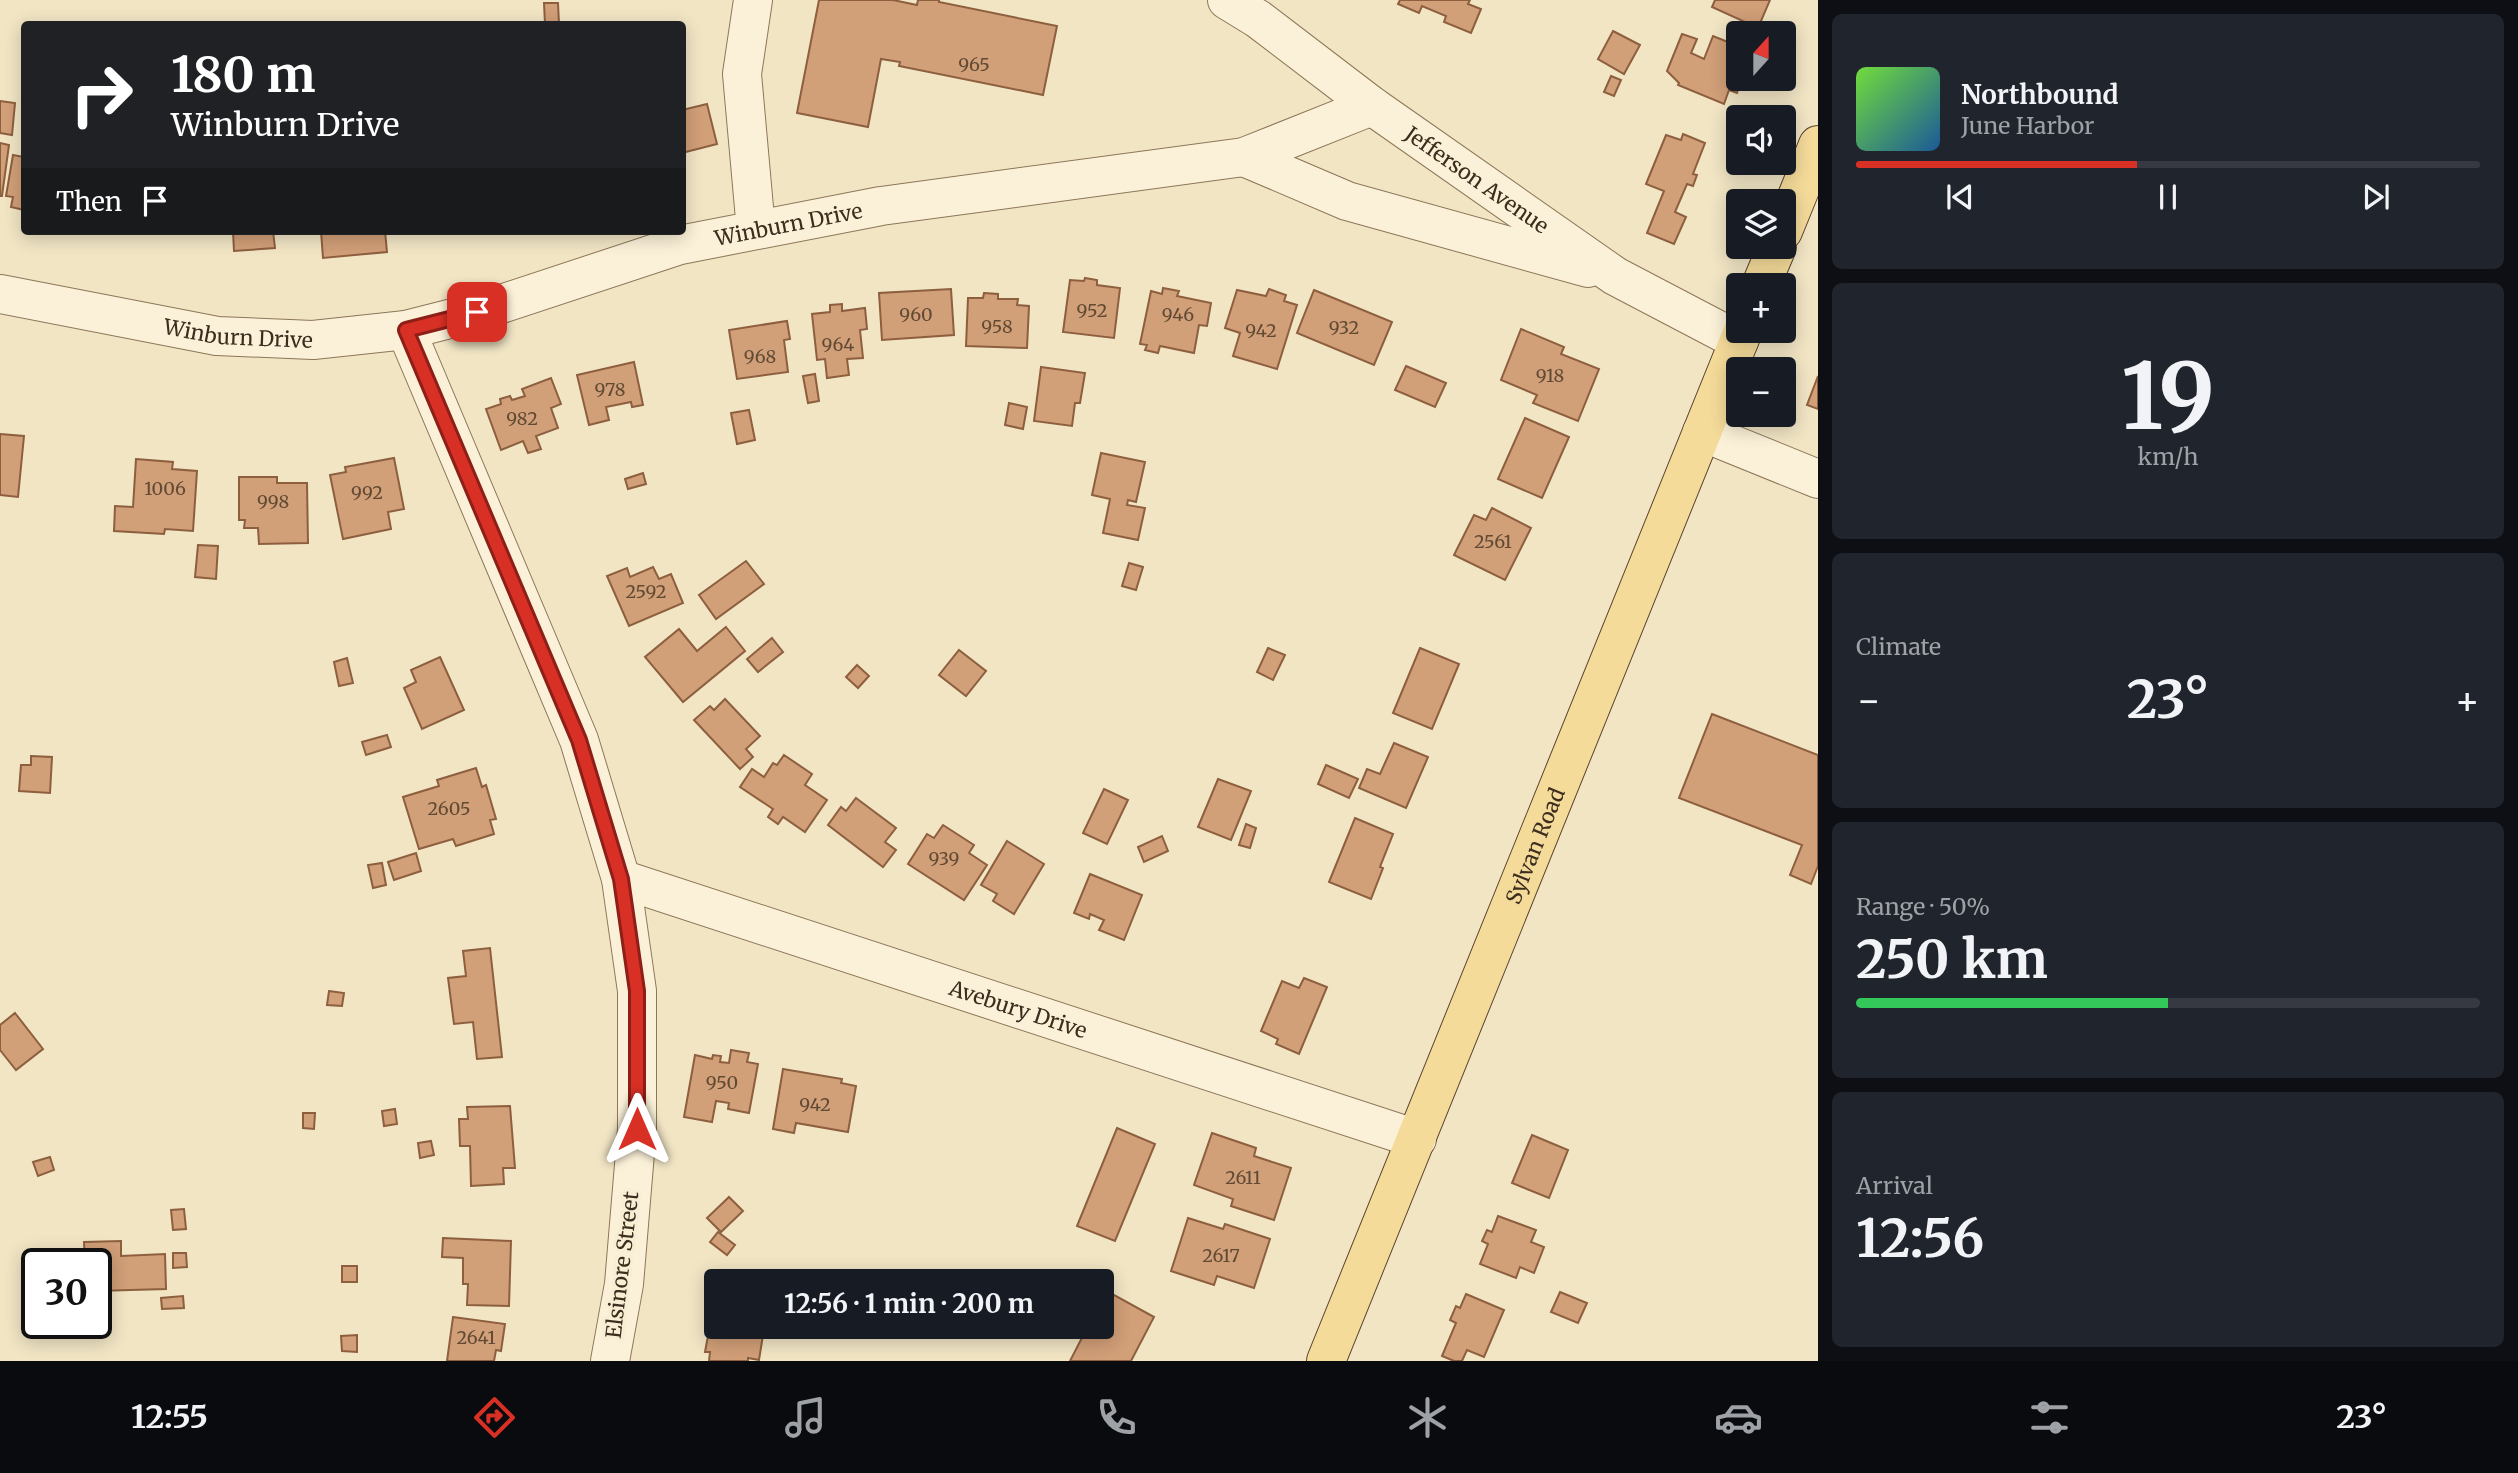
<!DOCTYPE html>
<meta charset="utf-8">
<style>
:root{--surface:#171b24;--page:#20242c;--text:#f1f3f6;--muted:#9ea1a6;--line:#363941;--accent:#d93025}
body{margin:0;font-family:Merriweather,serif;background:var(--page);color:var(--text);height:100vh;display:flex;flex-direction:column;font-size:26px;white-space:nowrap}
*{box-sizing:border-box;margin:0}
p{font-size:23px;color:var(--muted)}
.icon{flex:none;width:38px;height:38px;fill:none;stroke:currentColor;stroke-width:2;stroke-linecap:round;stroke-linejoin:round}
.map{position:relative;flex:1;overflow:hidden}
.sheet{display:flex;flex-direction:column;gap:14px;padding:14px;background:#0d0f14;width:700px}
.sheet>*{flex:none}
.guide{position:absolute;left:21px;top:21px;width:665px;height:214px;border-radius:7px;box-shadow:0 4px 18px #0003;background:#202124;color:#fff;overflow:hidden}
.needle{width:46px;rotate:21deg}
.tools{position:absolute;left:1726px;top:21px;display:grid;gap:14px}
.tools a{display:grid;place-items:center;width:70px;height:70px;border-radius:7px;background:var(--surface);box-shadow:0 4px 18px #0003;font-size:35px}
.speed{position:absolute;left:21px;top:1248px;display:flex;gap:14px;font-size:35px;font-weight:700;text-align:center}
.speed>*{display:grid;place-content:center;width:91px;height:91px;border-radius:50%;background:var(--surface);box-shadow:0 4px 18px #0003;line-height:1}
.speed .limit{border:4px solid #111;border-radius:10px;background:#fff;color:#111}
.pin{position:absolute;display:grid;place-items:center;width:60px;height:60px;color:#fff;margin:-30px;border-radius:14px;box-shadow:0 4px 10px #0006}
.me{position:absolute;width:77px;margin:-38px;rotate:0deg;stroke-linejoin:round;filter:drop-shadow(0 0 5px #0008)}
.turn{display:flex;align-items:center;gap:24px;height:147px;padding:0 35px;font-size:32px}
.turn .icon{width:91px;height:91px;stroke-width:2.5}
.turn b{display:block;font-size:49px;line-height:60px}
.then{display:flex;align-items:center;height:66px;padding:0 35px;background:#0003;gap:14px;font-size:26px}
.big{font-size:52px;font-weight:700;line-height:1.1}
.sheet .card{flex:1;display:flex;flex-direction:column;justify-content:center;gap:10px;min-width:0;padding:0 24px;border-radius:10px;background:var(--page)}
.sheet .dial{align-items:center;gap:0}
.dial b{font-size:91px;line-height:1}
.song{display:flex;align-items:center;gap:21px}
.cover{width:84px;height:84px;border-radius:10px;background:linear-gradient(135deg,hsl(100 70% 55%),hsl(210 70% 35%))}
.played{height:7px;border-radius:4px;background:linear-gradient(90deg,var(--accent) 45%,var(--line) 45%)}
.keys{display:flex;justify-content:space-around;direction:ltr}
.heat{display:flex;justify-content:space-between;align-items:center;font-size:38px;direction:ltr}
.charge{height:10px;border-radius:5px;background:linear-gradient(90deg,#34c759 50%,var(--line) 0)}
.trip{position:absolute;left:704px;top:1269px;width:410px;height:70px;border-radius:7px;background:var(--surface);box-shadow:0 4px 18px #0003;font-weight:700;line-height:70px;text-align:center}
.tab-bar{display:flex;height:112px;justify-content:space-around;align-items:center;background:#090b0e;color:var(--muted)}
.tab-bar .icon{width:49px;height:49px}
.tab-bar .active{color:var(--accent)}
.tab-bar b{font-size:32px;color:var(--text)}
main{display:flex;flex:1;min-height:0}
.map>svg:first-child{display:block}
.building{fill:#d19f78;stroke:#8d5f3e;stroke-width:2}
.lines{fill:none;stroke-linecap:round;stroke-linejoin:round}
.minor-casing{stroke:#8d7659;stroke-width:40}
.major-casing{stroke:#5a442e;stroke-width:40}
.minor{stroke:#fbf1d8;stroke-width:38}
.major{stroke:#f5db9a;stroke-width:38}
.route-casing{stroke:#8d1f18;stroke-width:18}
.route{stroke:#d93025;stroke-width:12}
.labels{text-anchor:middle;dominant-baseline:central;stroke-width:7;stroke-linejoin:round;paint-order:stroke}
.number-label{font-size:18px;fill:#614a34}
.street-label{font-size:21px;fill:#3c2d1e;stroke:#f7eed4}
</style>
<main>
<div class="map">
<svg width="1818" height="1361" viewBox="0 0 1818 1361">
<rect width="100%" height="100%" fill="#f1e5c4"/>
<!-- building -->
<g class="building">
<polygon points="819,0 893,0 917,5 918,0 939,0 939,2 1057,26 1043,95 899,66 900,62 881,59 868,127 797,113"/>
<polygon points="1400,0 1470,0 1468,4 1481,9 1471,33 1444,22 1446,16 1422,6 1419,13 1398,4"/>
<polygon points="1715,0 1770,0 1758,28 1712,7"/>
<polygon points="544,3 558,3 559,24 545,24"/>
<polygon points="1613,31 1640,45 1624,74 1598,59"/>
<polygon points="1682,34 1697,39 1691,53 1704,59 1713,36 1738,46 1738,74 1735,82 1740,84 1737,93 1729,90 1724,104 1678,85 1679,83 1667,71"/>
<polygon points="1611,76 1621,80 1614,96 1604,92"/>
<polygon points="0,101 15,103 12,135 0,133"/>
<polygon points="707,104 717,144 682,153 682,110"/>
<polygon points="1683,134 1705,143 1693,174 1697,175 1693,186 1687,184 1675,212 1686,217 1674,244 1647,233 1664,191 1646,184 1666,135 1681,140"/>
<polygon points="0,143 9,145 2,196 0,196"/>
<polygon points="13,155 24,157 24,210 11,207 13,197 6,196"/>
<polygon points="233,231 273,231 275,248 234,251"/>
<polygon points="321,231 385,231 387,252 323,258"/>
<polygon points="1085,278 1097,280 1097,285 1120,288 1114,338 1063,332 1070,280 1084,281"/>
<polygon points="1163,288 1179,291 1177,296 1211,303 1207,326 1199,325 1194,353 1160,346 1158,353 1145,350 1147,345 1140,344 1151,291 1162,294"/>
<polygon points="951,289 954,335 882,340 879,293"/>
<polygon points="1269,289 1286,295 1284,301 1297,305 1277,369 1233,356 1240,333 1225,328 1237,290 1266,296"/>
<polygon points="1314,290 1392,322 1374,365 1297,333"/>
<polygon points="984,293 998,294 998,299 1018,299 1017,305 1029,306 1027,348 966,346 968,298 983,298"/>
<polygon points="842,304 842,311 865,308 867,329 860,330 863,358 847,359 849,375 827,378 825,359 817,360 812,314 830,312 830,305"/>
<polygon points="787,321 790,339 784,340 788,372 737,379 729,330"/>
<polygon points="1521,329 1564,347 1561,354 1599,369 1578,421 1533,403 1537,395 1501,380"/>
<polygon points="634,362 643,405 632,407 631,402 606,407 609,420 589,425 577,375"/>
<polygon points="1406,366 1446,383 1435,407 1395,390"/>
<polygon points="1041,367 1085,373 1080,403 1075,403 1072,426 1034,421"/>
<polygon points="815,374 819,401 808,403 803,376"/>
<polygon points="1818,376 1818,409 1807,405"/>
<polygon points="551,378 561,404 551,408 558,428 536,436 541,449 528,453 523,441 501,450 486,409 501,404 500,399 510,396 512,400 525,396 522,389"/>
<polygon points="1009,403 1027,407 1023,429 1005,425"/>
<polygon points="749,410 755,440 737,444 731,413"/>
<polygon points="1525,418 1569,437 1542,498 1498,479"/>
<polygon points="0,434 24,436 18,497 0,495"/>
<polygon points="1101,453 1145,462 1136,502 1128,500 1127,505 1145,508 1138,540 1103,533 1110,499 1092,495"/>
<polygon points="394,458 404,509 388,512 391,529 343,539 330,475 346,472 345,467"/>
<polygon points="136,459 173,462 172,469 197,471 193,531 165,529 164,534 114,531 115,506 133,507"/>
<polygon points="643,473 646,484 628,489 625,479"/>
<polygon points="239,477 277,477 277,483 307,483 308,543 259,544 258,528 244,528 245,520 239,520"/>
<polygon points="1492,508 1531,528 1505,580 1454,555 1474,515 1486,520"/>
<polygon points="198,545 218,546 216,579 195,577"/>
<polygon points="746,561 764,584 716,619 699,595"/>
<polygon points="1129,563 1143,567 1136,590 1122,586"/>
<polygon points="653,567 659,579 671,574 683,603 629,626 607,576 627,568 630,577"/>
<polygon points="726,627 745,651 683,702 645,657 679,629 697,651"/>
<polygon points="772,638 783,652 758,672 747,659"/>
<polygon points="1268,648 1285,655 1273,680 1257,672"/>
<polygon points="1420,648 1459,664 1432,729 1393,713"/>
<polygon points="959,650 986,671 966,696 939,675"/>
<polygon points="440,657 464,710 422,729 404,688 416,682 411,670"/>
<polygon points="347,658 353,683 339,686 334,662"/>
<polygon points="857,665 869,676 858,688 846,677"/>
<polygon points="725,699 760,736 746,749 753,757 740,769 694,720 710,706 714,710"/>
<polygon points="1712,714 1818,755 1818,866 1811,884 1790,875 1802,845 1679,798"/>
<polygon points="387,735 391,747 366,755 362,742"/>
<polygon points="1394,743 1428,757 1406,808 1359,788 1367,769 1380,774"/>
<polygon points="784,755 812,774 805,785 827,800 805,832 783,817 778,824 768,817 773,809 740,787 752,769 764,777 773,763 777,765"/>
<polygon points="31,756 52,757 50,793 19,791 21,765 31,765"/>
<polygon points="1326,765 1358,779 1349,798 1318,784"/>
<polygon points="476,768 482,787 486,785 496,819 490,820 494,834 456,846 453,839 419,849 403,797 439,786 437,780"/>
<polygon points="1218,779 1251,791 1231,840 1198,827"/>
<polygon points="1104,789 1128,800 1107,844 1083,833"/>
<polygon points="856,798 896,828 885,842 896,850 883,867 828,825 841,807 846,811"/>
<polygon points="1355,818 1393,834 1380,867 1383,868 1371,899 1329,882"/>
<polygon points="1246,824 1256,828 1250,848 1239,845"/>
<polygon points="943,825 974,845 969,853 987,865 964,900 908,864 927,834 934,838"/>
<polygon points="1162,836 1168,851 1144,862 1138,847"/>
<polygon points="1007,841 1044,864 1014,914 993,901 997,894 981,885"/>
<polygon points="416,853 421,871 394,880 388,862"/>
<polygon points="382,863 386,885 373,888 368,865"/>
<polygon points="1090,874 1142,895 1124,940 1099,930 1104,920 1090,914 1089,919 1074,913"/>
<polygon points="490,948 502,1057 477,1059 473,1022 454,1024 448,978 466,976 463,951"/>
<polygon points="1304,978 1327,987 1299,1054 1276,1044 1278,1039 1261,1031 1282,981 1299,988"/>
<polygon points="329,991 344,993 342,1006 327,1005"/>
<polygon points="15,1013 43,1049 16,1070 0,1050 0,1025"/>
<polygon points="731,1050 749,1053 747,1062 758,1064 749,1113 728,1109 729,1103 716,1101 712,1122 684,1117 695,1055 712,1059 713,1055 721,1056 720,1062 729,1063"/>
<polygon points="783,1069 842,1079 841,1083 856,1086 848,1132 796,1123 794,1133 773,1129"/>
<polygon points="510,1106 515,1168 503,1168 504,1184 471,1186 470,1146 460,1146 459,1119 468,1119 467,1107"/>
<polygon points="395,1109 397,1124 384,1126 382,1111"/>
<polygon points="303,1113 315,1113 314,1129 303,1128"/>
<polygon points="1117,1128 1155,1144 1115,1241 1077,1226"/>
<polygon points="1212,1133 1256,1148 1254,1156 1291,1168 1274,1220 1231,1206 1233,1199 1194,1185"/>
<polygon points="1532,1135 1568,1150 1549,1198 1512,1183"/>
<polygon points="431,1141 434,1155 420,1158 418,1143"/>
<polygon points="50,1157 54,1170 38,1176 33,1162"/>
<polygon points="729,1197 743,1211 721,1232 707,1218"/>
<polygon points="184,1209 186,1229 173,1230 171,1210"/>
<polygon points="1498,1216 1536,1230 1531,1242 1544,1247 1534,1273 1520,1267 1516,1278 1480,1264 1488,1244 1482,1241 1487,1230 1492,1232"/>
<polygon points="1188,1218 1223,1229 1225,1224 1270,1239 1254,1288 1217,1276 1214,1285 1171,1271"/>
<polygon points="718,1232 735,1245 727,1255 710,1242"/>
<polygon points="443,1238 511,1241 509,1306 467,1305 468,1284 463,1284 463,1258 442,1257"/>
<polygon points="121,1241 121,1256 165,1254 166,1289 96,1291 96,1264 85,1264 84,1242"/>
<polygon points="173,1253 186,1253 187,1267 173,1268"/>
<rect x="342" y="1266" width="15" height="16"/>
<polygon points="1107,1291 1154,1317 1131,1361 1070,1361 1088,1326 1101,1326 1101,1303"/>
<polygon points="1560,1292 1587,1303 1578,1323 1551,1312"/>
<polygon points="1466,1294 1504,1310 1484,1357 1467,1350 1462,1361 1454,1361 1442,1356 1456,1323 1450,1320 1456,1306 1460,1308"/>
<polygon points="183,1296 184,1308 162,1309 161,1298"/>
<polygon points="453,1317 505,1324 501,1351 496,1350 494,1361 447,1361"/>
<polygon points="710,1325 763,1335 759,1360 748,1358 748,1361 709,1361 710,1352 705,1352"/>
<polygon points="357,1335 357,1352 342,1351 341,1336"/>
</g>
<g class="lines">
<!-- minor casing -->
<g class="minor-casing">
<g id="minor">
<polyline points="753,0 742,74 756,230"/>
<path id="s1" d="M1227,0L1258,19L1372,106L1615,276L1739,341"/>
<polyline points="1244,157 1347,201 1588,268"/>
<path id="s2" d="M0,294L217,336L313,340L406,330L477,312L680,245L881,206L1244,157L1372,106"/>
<polyline points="406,330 579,740 621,879 637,991 637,1129 624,1284 610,1361"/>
<polyline points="1702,432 1818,479"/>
<path id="s3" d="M621,879L1417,1139"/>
</g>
</g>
<!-- major casing -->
<g class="major-casing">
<g id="major">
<polyline points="1783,231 1818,145"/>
<polyline points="1761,285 1777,247"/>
<path id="s4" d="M1326,1361L1743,331"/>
</g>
</g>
<!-- minor -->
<use href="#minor" class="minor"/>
<!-- major -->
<use href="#major" class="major"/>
</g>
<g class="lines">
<!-- route casing -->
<g class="route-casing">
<polyline id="route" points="477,312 406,330 579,740 621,879 637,991 637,1129"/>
</g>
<!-- route -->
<use href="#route" class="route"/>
</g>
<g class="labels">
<!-- number labels -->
<g class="number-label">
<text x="974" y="64">965</text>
<text x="1092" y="310">952</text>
<text x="916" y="314">960</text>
<text x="1178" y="314">946</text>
<text x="997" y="326">958</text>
<text x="1344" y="327">932</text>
<text x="1261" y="330">942</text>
<text x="838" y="344">964</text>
<text x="760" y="356">968</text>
<text x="1550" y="375">918</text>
<text x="610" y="389">978</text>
<text x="522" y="418">982</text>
<text x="165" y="488">1006</text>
<text x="367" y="492">992</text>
<text x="273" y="501">998</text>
<text x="1493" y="541">2561</text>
<text x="646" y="591">2592</text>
<text x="449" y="808">2605</text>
<text x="944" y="858">939</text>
<text x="722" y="1082">950</text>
<text x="815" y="1104">942</text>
<text x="1243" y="1177">2611</text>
<text x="1221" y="1255">2617</text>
<text x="476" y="1337">2641</text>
</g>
<!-- street labels -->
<g class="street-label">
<text stroke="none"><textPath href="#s1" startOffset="308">Jefferson Avenue</textPath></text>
<text stroke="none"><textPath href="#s2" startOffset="808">Winburn Drive</textPath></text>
<text stroke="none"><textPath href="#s2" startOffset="242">Winburn Drive</textPath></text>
<text stroke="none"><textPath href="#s4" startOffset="556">Sylvan Road</textPath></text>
<text stroke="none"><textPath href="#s3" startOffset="418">Avebury Drive</textPath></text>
<text transform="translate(622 1265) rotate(-83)">Elsinore Street</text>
</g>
</g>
</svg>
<div class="tools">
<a><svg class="needle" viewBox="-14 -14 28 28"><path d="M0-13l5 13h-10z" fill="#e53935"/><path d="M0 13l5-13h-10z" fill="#9ea1a6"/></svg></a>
<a><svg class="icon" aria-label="sound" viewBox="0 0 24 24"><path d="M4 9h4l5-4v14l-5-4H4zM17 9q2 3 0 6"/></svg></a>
<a><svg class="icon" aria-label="layers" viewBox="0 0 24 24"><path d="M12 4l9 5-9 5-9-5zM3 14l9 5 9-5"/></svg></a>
<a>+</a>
<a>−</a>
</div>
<div class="speed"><div class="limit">30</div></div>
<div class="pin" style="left:477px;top:312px;background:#d93025"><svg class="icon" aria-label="arrive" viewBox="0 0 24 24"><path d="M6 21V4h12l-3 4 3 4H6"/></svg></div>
<svg class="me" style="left:637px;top:1129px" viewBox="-20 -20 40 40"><path d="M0-17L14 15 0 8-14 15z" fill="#d93025" stroke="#fff" stroke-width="4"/></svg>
<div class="trip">12:56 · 1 min · 200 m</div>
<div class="guide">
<div class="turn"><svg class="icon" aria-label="right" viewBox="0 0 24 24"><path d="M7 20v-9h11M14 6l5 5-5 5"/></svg><div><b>180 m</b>Winburn Drive</div></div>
<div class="then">Then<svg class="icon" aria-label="arrive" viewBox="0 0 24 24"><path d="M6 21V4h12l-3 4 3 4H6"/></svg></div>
</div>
</div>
<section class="sheet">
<div class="card">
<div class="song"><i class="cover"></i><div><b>Northbound</b><p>June Harbor</p></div></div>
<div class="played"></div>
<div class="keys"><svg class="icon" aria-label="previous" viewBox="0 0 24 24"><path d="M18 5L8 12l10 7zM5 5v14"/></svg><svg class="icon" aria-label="pause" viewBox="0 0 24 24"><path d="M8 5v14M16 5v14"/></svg><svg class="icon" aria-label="next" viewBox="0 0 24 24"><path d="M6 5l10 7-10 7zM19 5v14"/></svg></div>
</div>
<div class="card dial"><b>19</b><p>km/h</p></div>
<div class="card"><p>Climate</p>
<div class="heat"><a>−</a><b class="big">23°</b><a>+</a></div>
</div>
<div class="card"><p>Range · 50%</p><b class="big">250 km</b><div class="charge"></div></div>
<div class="card"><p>Arrival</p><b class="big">12:56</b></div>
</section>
</main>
<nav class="tab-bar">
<b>12:55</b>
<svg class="icon active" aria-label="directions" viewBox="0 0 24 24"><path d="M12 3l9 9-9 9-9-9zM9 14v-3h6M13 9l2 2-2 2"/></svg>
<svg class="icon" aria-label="music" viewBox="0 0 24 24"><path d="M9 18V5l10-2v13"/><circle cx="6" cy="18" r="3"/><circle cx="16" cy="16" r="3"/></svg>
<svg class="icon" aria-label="phone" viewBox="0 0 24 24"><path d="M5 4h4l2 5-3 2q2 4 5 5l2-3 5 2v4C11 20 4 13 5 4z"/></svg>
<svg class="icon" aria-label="climate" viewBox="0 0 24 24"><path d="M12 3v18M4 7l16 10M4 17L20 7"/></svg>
<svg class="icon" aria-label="car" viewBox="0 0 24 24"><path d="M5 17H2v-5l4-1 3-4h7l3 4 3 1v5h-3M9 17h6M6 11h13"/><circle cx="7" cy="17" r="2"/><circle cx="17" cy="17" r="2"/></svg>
<svg class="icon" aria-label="filters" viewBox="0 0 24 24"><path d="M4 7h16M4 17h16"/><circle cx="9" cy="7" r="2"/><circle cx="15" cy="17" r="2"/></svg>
<b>23°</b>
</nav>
